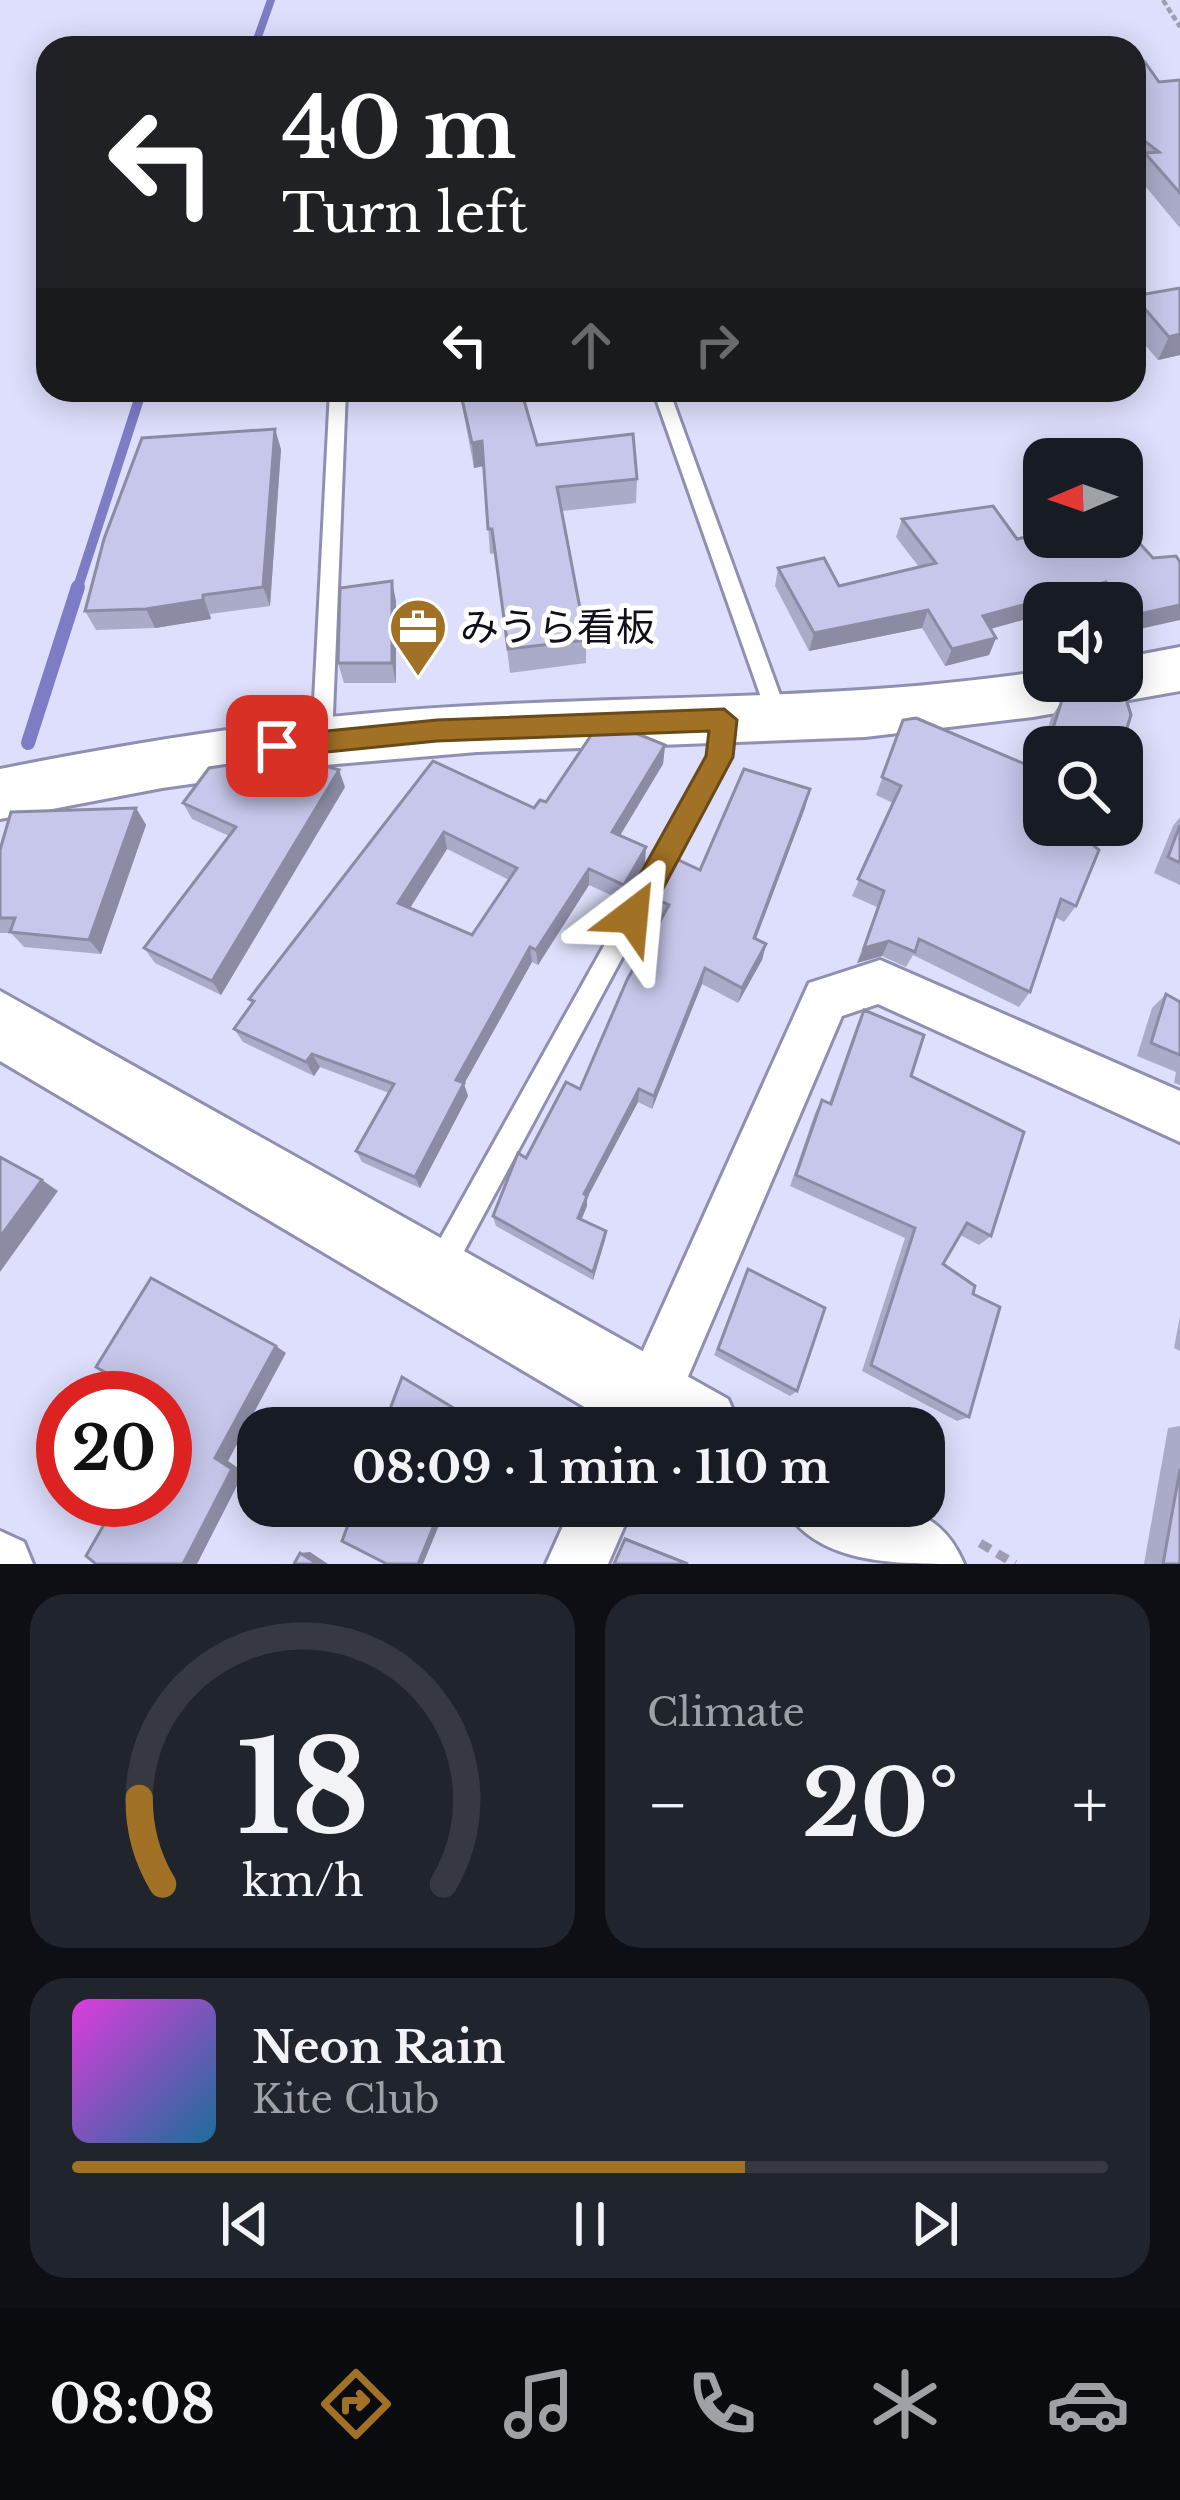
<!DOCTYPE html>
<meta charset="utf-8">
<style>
:root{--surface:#171b24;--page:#20242c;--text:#f1f3f6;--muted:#9ea1a6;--line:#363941;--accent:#a17225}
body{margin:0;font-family:"Libre Baskerville","Noto Sans JP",serif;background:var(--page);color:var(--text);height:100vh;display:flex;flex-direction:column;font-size:45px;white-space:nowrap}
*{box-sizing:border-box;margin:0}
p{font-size:39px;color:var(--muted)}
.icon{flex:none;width:66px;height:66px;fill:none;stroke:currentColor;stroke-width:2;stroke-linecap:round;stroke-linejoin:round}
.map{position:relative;height:1564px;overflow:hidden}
.details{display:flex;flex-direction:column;gap:30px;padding:30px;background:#0d0f14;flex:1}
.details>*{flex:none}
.guide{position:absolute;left:36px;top:36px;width:1110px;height:366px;border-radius:36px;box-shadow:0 6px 30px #0003;background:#202124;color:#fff;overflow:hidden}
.needle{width:78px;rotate:268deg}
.controls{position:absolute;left:1023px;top:438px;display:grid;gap:24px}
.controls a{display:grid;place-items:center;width:120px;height:120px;border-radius:24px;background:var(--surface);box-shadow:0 6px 30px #0003;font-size:60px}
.speed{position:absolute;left:36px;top:1371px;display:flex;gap:24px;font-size:60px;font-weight:700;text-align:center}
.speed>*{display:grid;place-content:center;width:156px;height:156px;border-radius:50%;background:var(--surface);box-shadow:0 6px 30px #0003;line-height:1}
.speed .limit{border:18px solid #d22;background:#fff;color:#111}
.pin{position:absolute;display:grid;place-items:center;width:102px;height:102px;color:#fff;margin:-51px;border-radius:24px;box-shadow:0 6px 18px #0006}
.me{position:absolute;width:132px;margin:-66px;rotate:29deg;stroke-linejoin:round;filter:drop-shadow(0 0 9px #0008)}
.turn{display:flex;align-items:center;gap:42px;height:252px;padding:0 48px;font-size:54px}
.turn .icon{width:156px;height:156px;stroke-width:2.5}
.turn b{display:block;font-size:84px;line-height:102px}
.lanes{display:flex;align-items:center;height:114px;padding:0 48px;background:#0003;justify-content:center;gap:60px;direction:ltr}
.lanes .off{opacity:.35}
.big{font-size:90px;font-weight:700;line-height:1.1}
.details .card{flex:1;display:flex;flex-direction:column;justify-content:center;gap:18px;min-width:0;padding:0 42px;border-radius:36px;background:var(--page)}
.details .dial{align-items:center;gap:0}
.dial svg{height:312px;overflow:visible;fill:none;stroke:var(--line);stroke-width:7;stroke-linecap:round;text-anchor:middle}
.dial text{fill:var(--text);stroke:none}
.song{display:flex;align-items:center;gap:36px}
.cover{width:144px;height:144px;border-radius:18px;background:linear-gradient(135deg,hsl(300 70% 55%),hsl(200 70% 35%))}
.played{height:12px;border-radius:6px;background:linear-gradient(90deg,var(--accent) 65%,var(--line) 65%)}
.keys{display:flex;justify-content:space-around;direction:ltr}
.heat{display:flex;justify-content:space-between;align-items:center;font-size:66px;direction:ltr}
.details .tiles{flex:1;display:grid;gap:30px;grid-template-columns:1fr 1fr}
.card:last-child{grid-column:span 2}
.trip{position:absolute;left:237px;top:1407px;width:708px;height:120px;border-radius:36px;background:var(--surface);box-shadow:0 6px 30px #0003;font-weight:700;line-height:120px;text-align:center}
.dock{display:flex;height:192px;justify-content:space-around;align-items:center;background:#090b0e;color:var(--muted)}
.dock .icon{width:84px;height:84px}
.dock .active{color:var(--accent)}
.dock b{font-size:54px;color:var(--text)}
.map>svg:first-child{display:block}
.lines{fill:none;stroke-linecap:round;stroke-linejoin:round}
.stream-far2{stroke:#7e7cc5;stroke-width:8}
.stream-far1{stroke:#7e7cc5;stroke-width:10}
.stream{stroke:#7e7cc5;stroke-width:14}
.lane-casing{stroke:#8f8fb1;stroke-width:6}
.street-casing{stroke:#8f8fb1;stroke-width:6}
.secondary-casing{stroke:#8f8fb1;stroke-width:6}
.path-far1{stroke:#9d9eb6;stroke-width:4.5;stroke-dasharray:6 3;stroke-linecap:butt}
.path{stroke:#9d9eb6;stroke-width:9;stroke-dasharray:12 8;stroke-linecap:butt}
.lane{fill:#fff;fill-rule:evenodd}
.street{fill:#fff;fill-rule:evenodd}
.secondary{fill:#fff;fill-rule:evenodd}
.wall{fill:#aaabc9;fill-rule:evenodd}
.shaded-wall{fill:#8b8ba4}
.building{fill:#c6c7ea;stroke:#8b8ba4;stroke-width:3;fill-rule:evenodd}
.route{fill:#a17225;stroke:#694a18;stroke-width:3}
.labels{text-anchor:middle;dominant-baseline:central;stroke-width:10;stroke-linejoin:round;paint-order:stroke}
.poi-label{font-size:39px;fill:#10101c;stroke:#fff;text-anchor:start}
</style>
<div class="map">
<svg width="1180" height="1564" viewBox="0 0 1180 1564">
<rect width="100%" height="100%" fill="#dedffc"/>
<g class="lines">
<!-- stream-far2 -->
<polyline class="stream-far2" points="254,48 271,0"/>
<!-- stream-far1 -->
<polyline class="stream-far1" points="77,590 142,390"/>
<!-- stream -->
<polyline class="stream" points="28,743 78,587"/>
<!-- lane casing -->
<g class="lane-casing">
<g id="lane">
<polygon points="330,390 346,390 332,740 329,746 315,746 312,740"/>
<polygon points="653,390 669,390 788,717 785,723 771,723 768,717"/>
<polygon points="724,712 734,720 727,763 449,1279 439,1283 429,1279 425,1269 429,1259 710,756 714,720"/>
</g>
</g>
<!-- street casing -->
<g class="street-casing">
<g id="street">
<polygon points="880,960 1180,1091 1180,1142 878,1004 842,1016 666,1428 608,1428 809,983"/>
<polygon points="572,1506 633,1506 608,1564 546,1564"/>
<polygon points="0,1531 24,1542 33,1564 0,1564"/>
</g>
</g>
<!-- secondary casing -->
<g class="secondary-casing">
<g id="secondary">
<path d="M1180,647V691L1033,717L865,737L477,752L325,765L162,788L0,819V769C156,738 312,714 470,706C662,695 853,700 1044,671V681H1122V658Z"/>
<polygon points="0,991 728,1399 741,1428 620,1428 0,1061"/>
<path d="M783,1506C855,1506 931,1485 964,1564C892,1564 816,1564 783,1506Z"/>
</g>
</g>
<!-- path-far1 -->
<polyline class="path-far1" points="1163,0 1180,27"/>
<!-- path -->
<g class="path">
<polyline points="760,1414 784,1428"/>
<polyline points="980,1543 1015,1564"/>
</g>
<!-- lane -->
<use href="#lane" class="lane"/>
<!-- street -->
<use href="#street" class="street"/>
<!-- secondary -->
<use href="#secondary" class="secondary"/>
</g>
<!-- wall -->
<g class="wall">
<polygon points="1134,61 1159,82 1180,80 1180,228 1136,175 1139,167 1134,163"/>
<polygon points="1180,288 1180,355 1158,360 1134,332 1134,296"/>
<polygon points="459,390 521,390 537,445 637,479 636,503 562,511 586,640 586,663 510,673 495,553 490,554 484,466 474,468"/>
<polygon points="281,449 270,606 210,614 211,619 155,628 96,630 85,611"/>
<polygon points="902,519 1017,539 1153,558 1176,556 1122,633 1122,603 1099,603 1096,600 1085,603 1044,603 1044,614 991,629 996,638 989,655 945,666 922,628 809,651 775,586 778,568 839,586 919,567 896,537"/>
<polygon points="396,601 396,683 344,683 338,663"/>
<polygon points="1062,700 1121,747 1044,747 1044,825 1076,906 1064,922 1055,917 1030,992 1019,1007 913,955 906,967 882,956 857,963 877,907 852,896 893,803 876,795 903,720 1035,768 1051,718"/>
<path d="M665,745L663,764L620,835L645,863L624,901L589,885L538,965L532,962L464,1084L468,1096L420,1188L362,1162L356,1151L389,1093L320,1067L314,1076L243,1042L234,1029L252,1004L249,999L433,761L534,808ZM447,849L509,880L472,935L410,908Z"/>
<polygon points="278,772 345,787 221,995 155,963 144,948 229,836 192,819 183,803"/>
<polygon points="136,808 146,825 101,954 24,947 11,933 0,933 0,850"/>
<polygon points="805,808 756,939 766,944 762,960 738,1003 702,984 652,1109 638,1102 587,1198 587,1206 581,1220 606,1231 605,1240 593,1280 496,1226 493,1216 526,1158 580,1089 661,919 651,914 652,897"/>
<polygon points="1180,817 1180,885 1154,873 1173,826"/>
<polygon points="1166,994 1180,1002 1180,1085 1174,1083 1176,1072 1137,1056 1152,1008"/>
<polygon points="864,1010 911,1076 991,1236 979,1245 960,1235 943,1264 973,1294 969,1417 957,1421 862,1371 905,1238 790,1186 815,1113 822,1100 829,1103 857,1025"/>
<polygon points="748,1269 797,1391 790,1396 714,1355"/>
<polygon points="1180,1316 1180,1351 1174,1348"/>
<polygon points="1180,1426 1180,1564 1144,1564 1168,1428"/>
</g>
<!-- shaded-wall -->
<g class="shaded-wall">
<polygon points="1180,334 1180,355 1158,360 1169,337"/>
<polygon points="275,429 281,449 270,606 263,587"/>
<polygon points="482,441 484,466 474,468 472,443"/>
<polygon points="392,581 396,601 396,683 392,663"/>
<polygon points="1106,582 1096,600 1085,603 1044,603 1044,614 975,633 983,616"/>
<polygon points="203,595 211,619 155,628 146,609"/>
<polygon points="1180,605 1180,620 1122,633 1122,629 1130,616"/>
<polygon points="928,610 922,628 809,651 814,633"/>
<polygon points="996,638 989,655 945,666 952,649"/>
<polygon points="665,745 663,764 612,849 612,832"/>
<polygon points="339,770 345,787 221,995 212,981"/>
<polygon points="810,789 805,808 750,954 754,938"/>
<polygon points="136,808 146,825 101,954 89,940"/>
<polygon points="444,832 447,849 403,919 398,903"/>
<polygon points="646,847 645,863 624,901 624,885"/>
<polygon points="589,869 589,885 538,965 536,950"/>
<polygon points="889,941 882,956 857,963 864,948"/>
<polygon points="766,944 762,960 738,1003 742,988"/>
<polygon points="530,947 532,962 464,1084 468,1096 420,1188 415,1177 456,1080"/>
<polygon points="705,968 702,984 652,1109 654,1096"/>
<polygon points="312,1054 320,1067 314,1076 306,1062"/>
<polygon points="639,1089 638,1102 587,1198 587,1206 578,1228 578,1218 584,1194"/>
<polygon points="42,1180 58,1191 0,1272 0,1237"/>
<polygon points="606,1231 605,1240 593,1280 593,1272"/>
<polygon points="276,1346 286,1353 228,1461 244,1472 197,1564 183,1564 215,1458"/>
<polygon points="442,1506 447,1506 423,1564 418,1564"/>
<polygon points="310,1552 328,1564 318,1564 300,1553"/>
</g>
<!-- building -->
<g class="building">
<polygon points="1134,61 1144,61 1159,82 1180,80 1180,193 1145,153 1159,152 1134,133 1134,120 1140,120 1134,113"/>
<polygon points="1180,288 1180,334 1169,337 1134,296"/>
<polygon points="460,390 521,390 537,445 633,434 637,479 557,487 586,640 508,649 492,529 488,529 482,441 472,443"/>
<polygon points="275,429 263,587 203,595 203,600 146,609 85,611 104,539 142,438"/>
<polygon points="993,506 1017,539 1044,533 1044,537 1122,537 1122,524 1153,558 1176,556 1180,562 1180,605 1130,616 1106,582 983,616 996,638 952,649 928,610 814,633 778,568 824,558 839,586 936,563 902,519"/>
<polygon points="392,581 392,663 338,663 340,588"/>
<polygon points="1123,689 1131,715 1121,747 1047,747 1062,700"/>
<polygon points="916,718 1039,770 1044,755 1044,825 1098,825 1092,844 1099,850 1076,906 1061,899 1030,992 919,939 915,952 889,941 864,948 884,891 858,879 901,786 882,777 903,720"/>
<path d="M633,732L665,745L612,832L646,847L624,885L589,869L536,950L530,947L456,1080L464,1083L415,1177L356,1151L394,1084L312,1054L306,1062L234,1029L254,1001L249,999L433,761L534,808L540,800L546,802L592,734ZM444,832L517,868L472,935L398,903Z"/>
<polygon points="291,756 339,770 212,981 144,948 236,827 183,803 209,768 242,763 278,772"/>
<polygon points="744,769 810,789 754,938 766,944 742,988 705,968 654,1096 639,1089 584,1194 587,1196 578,1218 606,1231 593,1272 493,1216 518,1153 526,1158 566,1082 580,1089 627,980 669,905 652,897 674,858 700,870"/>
<polygon points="136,808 89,940 10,932 15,918 0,918 0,850 11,812"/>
<polygon points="1180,825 1180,863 1168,857"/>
<polygon points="1166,994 1180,1002 1180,1055 1151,1043"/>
<polygon points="864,1010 924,1035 911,1076 1024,1132 991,1236 967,1223 943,1264 975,1286 973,1294 1000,1307 969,1417 871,1365 915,1228 796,1175 822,1100 831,1104"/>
<polygon points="0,1157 42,1180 0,1237"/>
<polygon points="748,1269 825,1308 797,1391 718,1349"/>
<polygon points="151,1278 276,1346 215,1458 232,1469 183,1564 96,1564 86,1556 118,1500 165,1500 165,1417 169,1410 165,1408 165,1398 148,1398 96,1367"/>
<polygon points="402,1377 477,1422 474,1428 383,1428"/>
<polygon points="1180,1469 1180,1564 1163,1564"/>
<polygon points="355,1506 442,1506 418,1564 387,1564 342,1541"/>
<polygon points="625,1539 688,1564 614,1564"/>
<polygon points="300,1553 318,1564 294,1564"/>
</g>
<!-- route -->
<polygon class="route" points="724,709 737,720 733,757 643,926 632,929 622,926 617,916 706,756 709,731 437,741 277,757 264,746 277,736 437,720"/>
<!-- icons -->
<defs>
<g id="office-pin" transform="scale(3)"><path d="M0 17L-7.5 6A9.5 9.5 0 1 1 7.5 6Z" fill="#a17225" stroke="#fff"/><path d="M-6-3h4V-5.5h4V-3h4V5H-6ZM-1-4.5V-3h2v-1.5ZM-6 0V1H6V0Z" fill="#fff"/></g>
</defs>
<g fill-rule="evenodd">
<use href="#office-pin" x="418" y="627"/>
</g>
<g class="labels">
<!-- poi labels -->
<g class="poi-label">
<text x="460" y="627">みうら看板</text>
</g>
</g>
</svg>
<div class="controls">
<a><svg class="needle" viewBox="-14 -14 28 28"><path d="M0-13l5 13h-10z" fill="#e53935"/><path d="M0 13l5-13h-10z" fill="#9ea1a6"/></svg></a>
<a><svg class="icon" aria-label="sound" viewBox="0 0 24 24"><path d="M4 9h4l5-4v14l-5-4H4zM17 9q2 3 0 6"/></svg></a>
<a><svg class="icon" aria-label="search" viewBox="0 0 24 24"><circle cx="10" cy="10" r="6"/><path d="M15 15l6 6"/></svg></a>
</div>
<div class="speed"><div class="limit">20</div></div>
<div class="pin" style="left:277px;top:746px;background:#d93025"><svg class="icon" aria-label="arrive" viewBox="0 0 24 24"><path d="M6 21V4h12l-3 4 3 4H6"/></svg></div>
<svg class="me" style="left:632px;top:916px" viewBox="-20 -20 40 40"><path d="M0-17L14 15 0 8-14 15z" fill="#a17225" stroke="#fff" stroke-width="4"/></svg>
<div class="trip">08:09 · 1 min · 110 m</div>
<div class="guide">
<div class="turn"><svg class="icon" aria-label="left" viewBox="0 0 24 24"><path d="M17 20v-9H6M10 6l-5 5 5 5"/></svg><div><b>40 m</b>Turn left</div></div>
<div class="lanes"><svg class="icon" aria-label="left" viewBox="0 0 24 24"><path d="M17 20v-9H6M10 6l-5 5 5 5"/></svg><svg class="icon off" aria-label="ahead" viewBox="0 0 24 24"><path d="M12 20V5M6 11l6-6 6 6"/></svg><svg class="icon off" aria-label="right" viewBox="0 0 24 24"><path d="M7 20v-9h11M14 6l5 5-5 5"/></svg></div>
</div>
</div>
<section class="details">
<div class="tiles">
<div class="card dial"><svg viewBox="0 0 100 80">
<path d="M14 69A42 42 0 1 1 86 69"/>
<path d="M14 69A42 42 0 0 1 8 47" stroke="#a17225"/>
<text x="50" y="56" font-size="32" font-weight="700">18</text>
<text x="50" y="72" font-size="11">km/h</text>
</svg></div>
<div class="card"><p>Climate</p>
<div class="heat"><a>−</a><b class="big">20°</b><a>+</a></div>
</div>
<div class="card">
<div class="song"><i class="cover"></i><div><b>Neon Rain</b><p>Kite Club</p></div></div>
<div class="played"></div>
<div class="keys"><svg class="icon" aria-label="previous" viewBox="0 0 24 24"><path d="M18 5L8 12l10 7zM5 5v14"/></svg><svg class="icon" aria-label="pause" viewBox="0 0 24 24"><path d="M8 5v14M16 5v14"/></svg><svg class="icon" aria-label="next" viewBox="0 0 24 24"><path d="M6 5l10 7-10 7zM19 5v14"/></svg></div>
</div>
</div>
</section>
<nav class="dock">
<b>08:08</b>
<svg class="icon active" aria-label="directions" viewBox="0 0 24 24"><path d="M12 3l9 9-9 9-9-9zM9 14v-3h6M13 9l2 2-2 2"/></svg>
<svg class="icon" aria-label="music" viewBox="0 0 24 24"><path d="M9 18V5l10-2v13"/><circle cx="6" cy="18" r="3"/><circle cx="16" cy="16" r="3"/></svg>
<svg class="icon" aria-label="phone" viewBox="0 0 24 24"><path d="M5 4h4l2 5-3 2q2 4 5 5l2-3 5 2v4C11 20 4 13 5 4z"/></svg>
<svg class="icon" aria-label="climate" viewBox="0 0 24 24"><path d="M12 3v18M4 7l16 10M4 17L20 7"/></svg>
<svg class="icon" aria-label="car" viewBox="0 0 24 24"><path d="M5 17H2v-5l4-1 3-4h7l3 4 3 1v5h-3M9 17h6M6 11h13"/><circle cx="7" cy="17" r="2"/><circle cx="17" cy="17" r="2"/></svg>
</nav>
